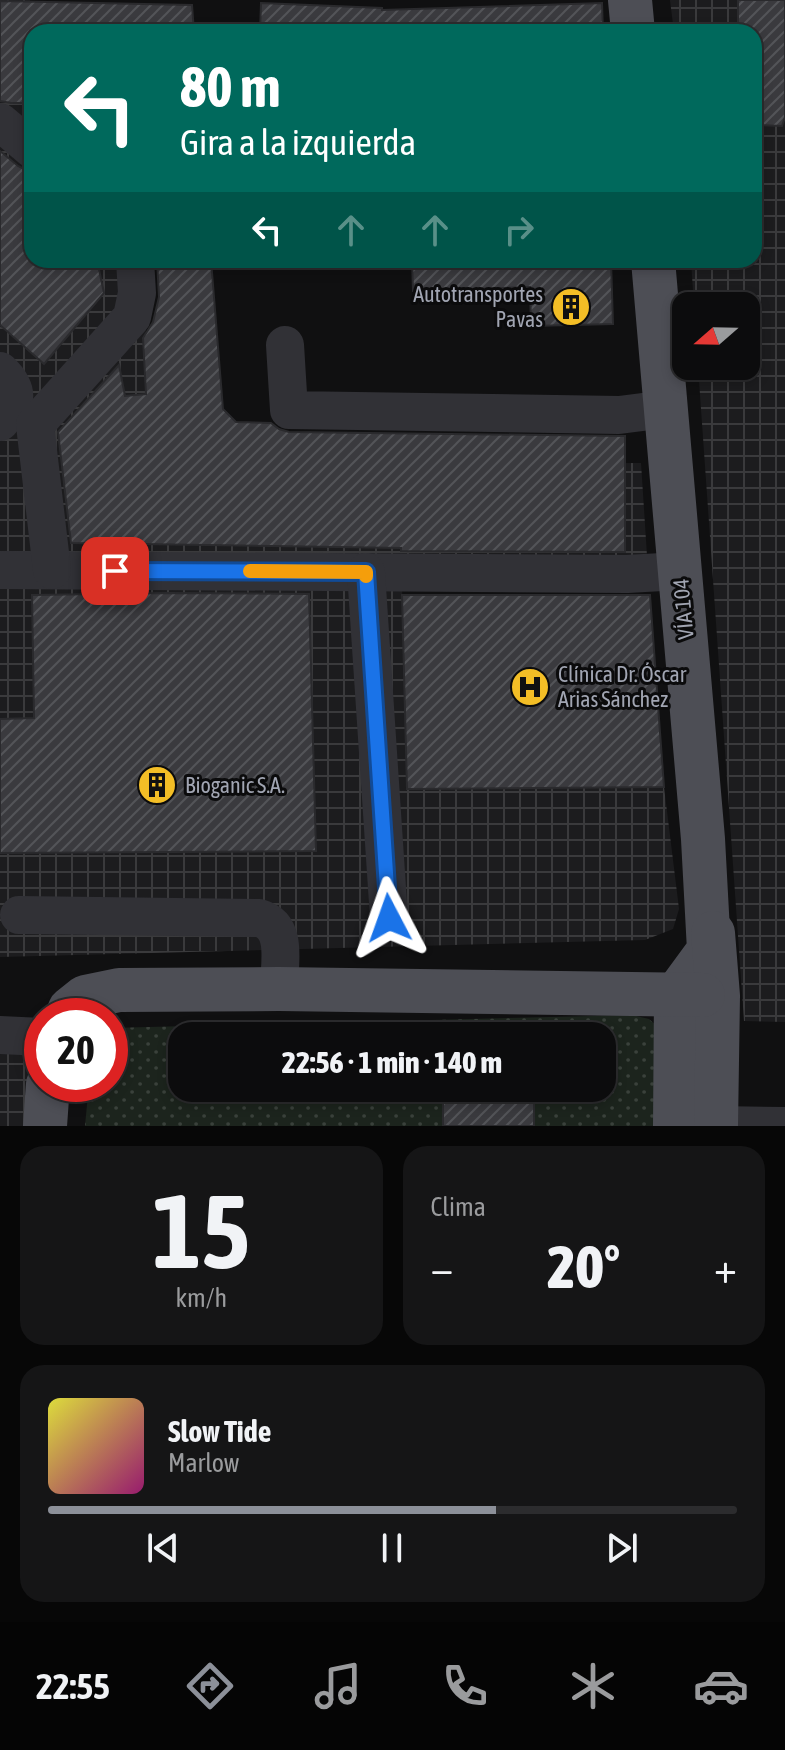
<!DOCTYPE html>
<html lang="es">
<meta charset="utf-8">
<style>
:root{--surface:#0c0c0d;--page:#151516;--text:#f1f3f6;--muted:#9a9b9d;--line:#2c2c2e;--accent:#8c9099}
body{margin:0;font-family:"Asap Condensed",sans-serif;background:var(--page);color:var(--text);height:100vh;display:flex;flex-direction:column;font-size:30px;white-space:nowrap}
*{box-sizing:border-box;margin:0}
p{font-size:26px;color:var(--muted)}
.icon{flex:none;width:44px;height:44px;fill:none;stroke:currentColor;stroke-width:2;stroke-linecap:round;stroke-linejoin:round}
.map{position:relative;height:1126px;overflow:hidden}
.panel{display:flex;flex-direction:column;gap:20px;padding:20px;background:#070707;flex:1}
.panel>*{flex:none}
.top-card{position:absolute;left:24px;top:24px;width:738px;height:244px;border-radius:24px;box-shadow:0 4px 12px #0003,0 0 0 2px var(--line);background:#00695c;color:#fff;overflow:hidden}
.needle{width:52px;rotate:250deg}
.tools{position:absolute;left:672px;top:292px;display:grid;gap:16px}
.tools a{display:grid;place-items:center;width:88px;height:88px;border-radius:16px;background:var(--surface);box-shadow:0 4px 12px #0003,0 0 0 2px var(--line);font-size:40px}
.speed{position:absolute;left:24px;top:998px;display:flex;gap:16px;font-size:40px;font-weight:700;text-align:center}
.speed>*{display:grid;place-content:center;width:104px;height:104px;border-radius:50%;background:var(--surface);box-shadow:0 4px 12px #0003,0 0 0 2px var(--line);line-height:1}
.speed .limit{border:12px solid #d22;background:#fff;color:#111}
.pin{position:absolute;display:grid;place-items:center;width:68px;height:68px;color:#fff;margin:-34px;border-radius:16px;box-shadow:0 4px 12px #0006}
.me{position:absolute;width:88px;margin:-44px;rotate:356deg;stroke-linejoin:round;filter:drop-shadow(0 0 6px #0008)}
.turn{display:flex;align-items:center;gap:28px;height:168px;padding:0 24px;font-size:36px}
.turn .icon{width:104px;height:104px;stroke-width:2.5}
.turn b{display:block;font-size:56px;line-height:68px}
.lanes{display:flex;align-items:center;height:76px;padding:0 24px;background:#0003;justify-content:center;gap:40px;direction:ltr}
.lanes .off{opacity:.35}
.big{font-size:60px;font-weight:800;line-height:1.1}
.panel .tile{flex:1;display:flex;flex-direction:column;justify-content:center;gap:12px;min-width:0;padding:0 28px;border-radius:24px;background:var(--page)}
.panel .dial{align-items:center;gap:0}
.dial b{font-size:104px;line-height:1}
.song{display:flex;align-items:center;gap:24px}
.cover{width:96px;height:96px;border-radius:12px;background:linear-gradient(135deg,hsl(60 70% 55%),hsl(320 70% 35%))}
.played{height:8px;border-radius:4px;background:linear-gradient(90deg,var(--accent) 65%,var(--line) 65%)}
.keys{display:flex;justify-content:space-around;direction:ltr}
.heat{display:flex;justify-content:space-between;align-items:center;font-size:44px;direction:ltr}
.panel .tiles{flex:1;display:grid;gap:20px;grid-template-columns:1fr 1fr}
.tile:last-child{grid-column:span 2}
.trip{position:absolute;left:168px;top:1022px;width:448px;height:80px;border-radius:24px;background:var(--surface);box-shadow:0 4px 12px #0003,0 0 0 2px var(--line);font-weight:800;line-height:80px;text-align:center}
.menu{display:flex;height:128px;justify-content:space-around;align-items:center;background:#050505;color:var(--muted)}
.menu .icon{width:56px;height:56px}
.menu .current{color:var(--accent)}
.menu b{font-size:36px;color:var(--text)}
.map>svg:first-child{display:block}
.industrial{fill:url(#industrial-grid)}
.park{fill:url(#park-dots);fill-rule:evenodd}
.building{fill:url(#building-hatch);stroke:#2a2a2d;stroke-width:2}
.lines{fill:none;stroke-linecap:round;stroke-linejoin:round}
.minor{stroke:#313136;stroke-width:38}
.major{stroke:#4d4e55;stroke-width:44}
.route-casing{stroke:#114b97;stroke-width:20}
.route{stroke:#1a73e8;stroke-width:14}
.slow{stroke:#f59e0b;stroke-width:14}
.labels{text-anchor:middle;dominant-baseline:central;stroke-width:6;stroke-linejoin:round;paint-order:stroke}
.poi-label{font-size:22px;fill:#a1a5b2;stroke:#0b0b0c;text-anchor:start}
.street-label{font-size:22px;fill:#a1a5b2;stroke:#0b0b0c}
</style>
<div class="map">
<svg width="785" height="1126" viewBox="0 0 785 1126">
<defs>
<pattern id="industrial-grid" width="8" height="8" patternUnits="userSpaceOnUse" patternTransform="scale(2)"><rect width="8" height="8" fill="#1c1c1e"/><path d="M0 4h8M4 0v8" fill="none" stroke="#3a3a3c"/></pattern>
<pattern id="park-dots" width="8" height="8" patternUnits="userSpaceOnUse" patternTransform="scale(2)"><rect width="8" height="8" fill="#1c241d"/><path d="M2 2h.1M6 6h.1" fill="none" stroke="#3a413b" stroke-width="1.8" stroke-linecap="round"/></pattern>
<pattern id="building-hatch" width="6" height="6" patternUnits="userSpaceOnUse" patternTransform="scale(2)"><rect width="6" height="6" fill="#3a3a3e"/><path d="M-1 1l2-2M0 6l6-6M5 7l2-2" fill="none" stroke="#535458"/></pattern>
</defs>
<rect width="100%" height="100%" fill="#101011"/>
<!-- industrial -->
<g class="industrial">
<polygon points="0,0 30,0 32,260 141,260 155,466 641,463 649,587 402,585 407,788 664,787 679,909 673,929 645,940 0,957"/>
<polygon points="670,0 785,0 785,1022 744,1021 698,366 746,366 746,306 694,306 691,260 754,260 754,32 674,32"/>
<polygon points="0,1018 42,1043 37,1126 0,1126"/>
</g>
<!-- park -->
<path class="park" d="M632,1015L649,1019L659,1028L661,1126H85L89,1084H110V1028ZM182,1036H602V1088H182Z"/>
<!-- building -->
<g class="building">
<polygon points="738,0 785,0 785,117 782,126 754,125 754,32 738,32"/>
<polygon points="0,1 192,5 194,32 32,32 32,103 11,103 0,101"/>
<polygon points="261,3 382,8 382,10 602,3 603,32 260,32"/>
<polygon points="0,151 18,166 32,173 32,260 97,260 104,293 44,364 0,325"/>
<polygon points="157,260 211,260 223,409 236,422 271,423 279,429 289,432 625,436 625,552 401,551 401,548 71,543 58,432 119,365 125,396 146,394 143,338 153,322 159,297"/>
<polygon points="412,260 611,260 613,324 531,326 530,287 413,291"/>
<polygon points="169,593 309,594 316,851 0,853 0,719 34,718 32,595"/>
<polygon points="402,595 650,595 664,787 407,789"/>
<rect x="443" y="1088" width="91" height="38"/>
</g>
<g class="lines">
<!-- minor -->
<g class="minor">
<polyline points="0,122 32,149"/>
<polyline points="285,345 289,410 619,415 666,409"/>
<path d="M0,371C20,390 18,402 0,422"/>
<polyline points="0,570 627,574 680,571"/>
<polyline points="52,570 35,425 132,317 137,293 135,260"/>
<polyline points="366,572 389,918"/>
<path d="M19,915L259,918C289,927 279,963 279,989"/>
<polyline points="0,1035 42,1037"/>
<polyline points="706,1103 706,1118 716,1125 785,1126"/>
</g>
<!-- major -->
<g class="major">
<polyline points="630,0 633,32"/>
<polyline points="653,260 703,839 709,950 676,995 675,1126"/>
<polyline points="713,933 718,996 716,1126"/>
<polyline points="67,1016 70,1009 85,997 119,990 279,989 703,995"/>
<polyline points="45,1126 48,1084"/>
</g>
</g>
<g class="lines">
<!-- route casing -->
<g class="route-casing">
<polyline id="route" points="115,571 366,572 389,918"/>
</g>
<!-- route -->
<use href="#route" class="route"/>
<!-- slow -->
<polyline class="slow" points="250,571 366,572 366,576"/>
</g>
<!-- icons -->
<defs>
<g id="building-disc" transform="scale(2)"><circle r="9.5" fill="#f3be26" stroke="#0b0b0c"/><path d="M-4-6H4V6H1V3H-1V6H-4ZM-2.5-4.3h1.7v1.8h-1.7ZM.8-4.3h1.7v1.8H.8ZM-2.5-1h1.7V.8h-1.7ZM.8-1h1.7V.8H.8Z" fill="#111"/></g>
<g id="hospital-disc" transform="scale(2)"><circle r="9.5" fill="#f3be26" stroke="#0b0b0c"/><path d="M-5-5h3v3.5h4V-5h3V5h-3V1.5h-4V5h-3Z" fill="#111"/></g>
</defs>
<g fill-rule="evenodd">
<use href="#building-disc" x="571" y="307"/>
<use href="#hospital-disc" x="530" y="687"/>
<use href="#building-disc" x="157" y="785"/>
</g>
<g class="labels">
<!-- poi labels -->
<g class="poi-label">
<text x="543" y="294" text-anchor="end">Autotransportes<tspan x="543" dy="25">Pavas</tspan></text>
<text x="558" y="674">Clínica Dr. Óscar<tspan x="558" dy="25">Arias Sánchez</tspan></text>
<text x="185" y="785">Bioganic S.A.</text>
</g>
<!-- street labels -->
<g class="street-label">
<text transform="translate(683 609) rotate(-95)">VÍA 104</text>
</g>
</g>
</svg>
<div class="tools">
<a><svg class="needle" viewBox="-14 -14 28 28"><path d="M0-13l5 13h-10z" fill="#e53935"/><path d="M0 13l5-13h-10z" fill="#9a9b9d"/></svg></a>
</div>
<div class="speed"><div class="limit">20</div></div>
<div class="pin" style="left:115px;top:571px;background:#d93025"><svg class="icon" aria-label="arrive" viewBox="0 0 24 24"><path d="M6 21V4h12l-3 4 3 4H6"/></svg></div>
<svg class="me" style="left:389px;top:918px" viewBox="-20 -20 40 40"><path d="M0-17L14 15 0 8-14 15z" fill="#1a73e8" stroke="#fff" stroke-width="4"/></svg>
<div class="trip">22:56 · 1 min · 140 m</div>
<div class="top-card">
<div class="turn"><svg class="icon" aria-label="left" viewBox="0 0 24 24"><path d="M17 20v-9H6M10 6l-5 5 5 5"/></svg><div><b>80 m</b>Gira a la izquierda</div></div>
<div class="lanes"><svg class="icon" aria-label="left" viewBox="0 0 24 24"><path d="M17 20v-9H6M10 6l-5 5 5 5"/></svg><svg class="icon off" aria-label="ahead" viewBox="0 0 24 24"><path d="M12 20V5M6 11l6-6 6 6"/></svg><svg class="icon off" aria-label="ahead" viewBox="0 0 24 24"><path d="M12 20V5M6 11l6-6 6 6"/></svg><svg class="icon off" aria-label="right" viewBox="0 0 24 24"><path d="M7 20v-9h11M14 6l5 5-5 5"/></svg></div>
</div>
</div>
<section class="panel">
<div class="tiles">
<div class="tile dial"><b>15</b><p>km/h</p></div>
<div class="tile"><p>Clima</p>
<div class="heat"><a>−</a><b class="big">20°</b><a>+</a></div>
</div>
<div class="tile">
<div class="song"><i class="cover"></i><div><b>Slow Tide</b><p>Marlow</p></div></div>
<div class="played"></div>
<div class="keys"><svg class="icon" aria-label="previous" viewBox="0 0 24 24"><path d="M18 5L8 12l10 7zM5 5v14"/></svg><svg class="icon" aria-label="pause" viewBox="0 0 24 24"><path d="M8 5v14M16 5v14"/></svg><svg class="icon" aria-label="next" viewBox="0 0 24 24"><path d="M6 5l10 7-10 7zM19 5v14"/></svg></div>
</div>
</div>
</section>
<nav class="menu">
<b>22:55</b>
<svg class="icon current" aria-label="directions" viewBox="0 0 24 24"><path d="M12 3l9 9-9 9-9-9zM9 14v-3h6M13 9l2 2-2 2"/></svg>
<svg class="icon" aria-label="music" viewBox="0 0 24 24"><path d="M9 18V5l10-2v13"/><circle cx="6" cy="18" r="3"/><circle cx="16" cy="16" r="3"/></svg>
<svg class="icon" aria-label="phone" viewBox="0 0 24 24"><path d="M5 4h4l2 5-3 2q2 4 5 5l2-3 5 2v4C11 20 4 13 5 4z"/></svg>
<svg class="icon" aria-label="climate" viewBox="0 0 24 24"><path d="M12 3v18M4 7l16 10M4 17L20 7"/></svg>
<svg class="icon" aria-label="car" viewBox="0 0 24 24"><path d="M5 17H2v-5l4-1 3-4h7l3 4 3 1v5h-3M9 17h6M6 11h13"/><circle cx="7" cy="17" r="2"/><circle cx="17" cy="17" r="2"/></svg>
</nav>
